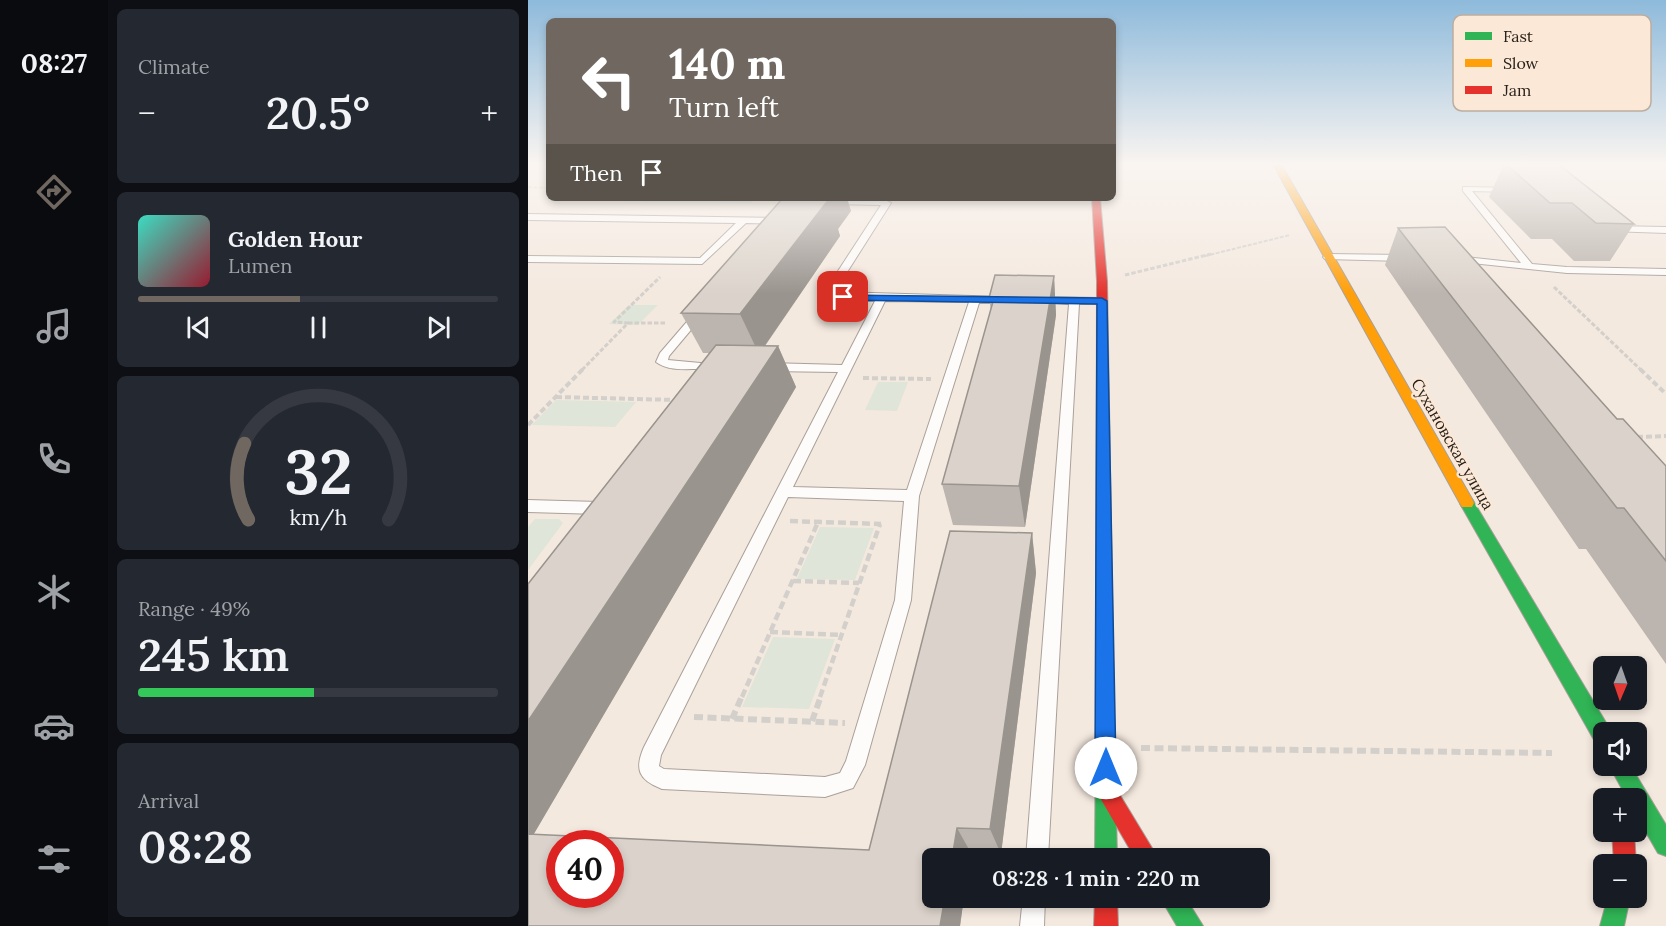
<!DOCTYPE html>
<meta charset="utf-8">
<style>
:root{--surface:#171b24;--page:#242831;--text:#f1f3f6;--muted:#9ea1a6;--line:#363941;--accent:#706860}
body{margin:0;font-family:Lora,serif;background:var(--page);color:var(--text);height:100vh;display:flex;flex-direction:column;font-size:22px;white-space:nowrap}
*{box-sizing:border-box;margin:0}
p{font-size:20px;color:var(--muted)}
.icon{flex:none;width:33px;height:33px;fill:none;stroke:currentColor;stroke-width:2;stroke-linecap:round;stroke-linejoin:round}
.map{position:relative;flex:1;overflow:hidden}
.details{display:flex;flex-direction:column;gap:9px;padding:9px;background:#0d0f14;width:420px}
.details>*{flex:none}
.banner{position:absolute;left:18px;top:18px;width:570px;height:183px;border-radius:9px;box-shadow:0 3px 9px #0003;background:#706860;color:#fff;overflow:hidden}
.needle{width:39px;rotate:182deg}
.buttons{position:absolute;left:1065px;top:656px;display:grid;gap:12px}
.buttons a{display:grid;place-items:center;width:54px;height:54px;border-radius:9px;background:var(--surface);box-shadow:0 3px 9px #0003;font-size:30px}
.speed{position:absolute;left:18px;top:830px;display:flex;gap:12px;font-size:30px;font-weight:700;text-align:center}
.speed>*{display:grid;place-content:center;width:78px;height:78px;border-radius:50%;background:var(--surface);box-shadow:0 3px 9px #0003;line-height:1}
.speed .limit{border:9px solid #d22;background:#fff;color:#111}
.pin{position:absolute;display:grid;place-items:center;width:51px;height:51px;color:#fff;margin:-26px;border-radius:12px;box-shadow:0 3px 9px #0006}
.me{position:absolute;width:66px;margin:-33px;rotate:0deg;stroke-linejoin:round;filter:drop-shadow(0 0 4px #0008)}
.turn{display:flex;align-items:center;gap:21px;height:126px;padding:0 24px;font-size:27px}
.turn .icon{width:78px;height:78px;stroke-width:2.5}
.turn b{display:block;font-size:42px;line-height:51px}
.then{display:flex;align-items:center;height:57px;padding:0 24px;background:#0003;gap:12px;font-size:22px}
.big{font-size:45px;font-weight:600;line-height:1.1}
.details .widget{flex:1;display:flex;flex-direction:column;justify-content:center;gap:9px;min-width:0;padding:0 21px;border-radius:9px;background:var(--page)}
.details .dial{align-items:center;gap:0}
.dial svg{height:156px;overflow:visible;fill:none;stroke:var(--line);stroke-width:7;stroke-linecap:round;text-anchor:middle}
.dial text{fill:var(--text);stroke:none}
.song{display:flex;align-items:center;gap:18px}
.cover{width:72px;height:72px;border-radius:9px;background:linear-gradient(135deg,hsl(170 70% 55%),hsl(350 70% 35%))}
.played{height:6px;border-radius:3px;background:linear-gradient(90deg,var(--accent) 45%,var(--line) 45%)}
.keys{display:flex;justify-content:space-around;direction:ltr}
.heat{display:flex;justify-content:space-between;align-items:center;font-size:33px;direction:ltr}
.charge{height:9px;border-radius:4px;background:linear-gradient(90deg,#34c759 49%,var(--line) 0)}
.trip{position:absolute;left:394px;top:848px;width:348px;height:60px;border-radius:9px;background:var(--surface);box-shadow:0 3px 9px #0003;font-weight:600;line-height:60px;text-align:center}
main{display:flex;flex:1;min-height:0}
.dock{display:flex;flex-direction:column;width:108px;justify-content:space-around;align-items:center;background:#090b0e;color:var(--muted)}
.dock .icon{width:42px;height:42px}
.dock .selected{color:var(--accent)}
.dock b{font-size:27px;color:var(--text)}
.map>svg:first-child{display:block}
.green{fill:#dfe5d8}
.lines{fill:none;stroke-linecap:round;stroke-linejoin:round}
.lane-casing{stroke:#a9a099;stroke-width:2}
.fast-casing{stroke:#a9a099;stroke-width:2}
.slow-casing{stroke:#a9a099;stroke-width:2}
.jam-casing{stroke:#a9a099;stroke-width:2}
.path-far4{stroke:#d3d0cc;stroke-width:2;stroke-dasharray:4 1.5;stroke-linecap:butt}
.path-far3{stroke:#d3d0cc;stroke-width:3;stroke-dasharray:4.5 2;stroke-linecap:butt}
.path-far2{stroke:#d3d0cc;stroke-width:4;stroke-dasharray:6 3;stroke-linecap:butt}
.path-far1{stroke:#d3d0cc;stroke-width:4.5;stroke-dasharray:8 4;stroke-linecap:butt}
.path{stroke:#d3d0cc;stroke-width:6;stroke-dasharray:9 4.5;stroke-linecap:butt}
.lane{fill:#fdfcfa;fill-rule:evenodd}
.fast{fill:#30b455;fill-rule:evenodd}
.slow{fill:#ff9f0a;fill-rule:evenodd}
.jam{fill:#e5322d;fill-rule:evenodd}
.wall{fill:#bcb5af}
.shaded-wall{fill:#99948e}
.building{fill:#dbd3cb;stroke:#99948e;stroke-width:1.5;fill-rule:evenodd}
.route{fill:#1a73e8;stroke:#114b97;stroke-width:1.5}
.labels{text-anchor:middle;dominant-baseline:central;stroke-width:4.5;stroke-linejoin:round;paint-order:stroke}
.street-label{font-size:16px;fill:#29221b;stroke:#fce8d7}
.key{fill:#fce8d7;stroke:#bdad9f;stroke-width:1.5}
.key-label{font-size:16px;fill:#29221b}
</style>
<main>
<nav class="dock">
<b>08:27</b>
<svg class="icon selected" aria-label="directions" viewBox="0 0 24 24"><path d="M12 3l9 9-9 9-9-9zM9 14v-3h6M13 9l2 2-2 2"/></svg>
<svg class="icon" aria-label="music" viewBox="0 0 24 24"><path d="M9 18V5l10-2v13"/><circle cx="6" cy="18" r="3"/><circle cx="16" cy="16" r="3"/></svg>
<svg class="icon" aria-label="phone" viewBox="0 0 24 24"><path d="M5 4h4l2 5-3 2q2 4 5 5l2-3 5 2v4C11 20 4 13 5 4z"/></svg>
<svg class="icon" aria-label="climate" viewBox="0 0 24 24"><path d="M12 3v18M4 7l16 10M4 17L20 7"/></svg>
<svg class="icon" aria-label="car" viewBox="0 0 24 24"><path d="M5 17H2v-5l4-1 3-4h7l3 4 3 1v5h-3M9 17h6M6 11h13"/><circle cx="7" cy="17" r="2"/><circle cx="17" cy="17" r="2"/></svg>
<svg class="icon" aria-label="filters" viewBox="0 0 24 24"><path d="M4 7h16M4 17h16"/><circle cx="9" cy="7" r="2"/><circle cx="15" cy="17" r="2"/></svg>
</nav>
<section class="details">
<div class="widget"><p>Climate</p>
<div class="heat"><a>−</a><b class="big">20.5°</b><a>+</a></div>
</div>
<div class="widget">
<div class="song"><i class="cover"></i><div><b>Golden Hour</b><p>Lumen</p></div></div>
<div class="played"></div>
<div class="keys"><svg class="icon" aria-label="previous" viewBox="0 0 24 24"><path d="M18 5L8 12l10 7zM5 5v14"/></svg><svg class="icon" aria-label="pause" viewBox="0 0 24 24"><path d="M8 5v14M16 5v14"/></svg><svg class="icon" aria-label="next" viewBox="0 0 24 24"><path d="M6 5l10 7-10 7zM19 5v14"/></svg></div>
</div>
<div class="widget dial"><svg viewBox="0 0 100 80">
<path d="M14 69A42 42 0 1 1 86 69"/>
<path d="M14 69A42 42 0 0 1 12 30" stroke="#706860"/>
<text x="50" y="56" font-size="32" font-weight="700">32</text>
<text x="50" y="72" font-size="11">km/h</text>
</svg></div>
<div class="widget"><p>Range · 49%</p><b class="big">245 km</b><div class="charge"></div></div>
<div class="widget"><p>Arrival</p><b class="big">08:28</b></div>
</section>
<div class="map">
<svg width="1138" height="926" viewBox="0 0 1138 926">
<rect width="100%" height="100%" fill="#f4e9df"/>
<!-- green -->
<g class="green">
<polygon points="89,198 228,198 223,203 85,201"/>
<polygon points="101,305 130,305 110,325 81,324"/>
<polygon points="350,382 380,382 369,411 337,410"/>
<polygon points="28,400 108,402 87,427 4,425"/>
<polygon points="7,519 31,519 35,523 0,570 0,527"/>
<polygon points="292,527 346,528 327,580 269,579"/>
<polygon points="245,637 307,639 281,709 214,707"/>
</g>
<g class="lines">
<!-- lane casing -->
<g class="lane-casing">
<g id="lane">
<polygon points="938,187 986,188 986,192 983,192 944,191 1004,264 1039,267 1138,269 1138,275 1039,273 925,261 925,257 928,256 993,263 935,191 935,187"/>
<path d="M302,200L359,201L363,203L309,288L310,292L478,297L483,300L478,303H451L391,496L383,600L337,765L325,788L297,797L134,789C111,780 106,770 116,747L310,372L240,371L234,367L240,363L314,365L347,301L315,300L301,296L299,288L353,205L305,204H302ZM357,301L441,302L379,490L265,487ZM260,497L376,501L367,600L318,761L312,773L297,777L136,769L131,766L133,755Z"/>
<polygon points="0,214 251,218 255,221 251,224 218,223 174,264 0,262 0,256 172,258 208,223 0,220"/>
<polygon points="1084,226 1138,227 1138,233 1081,231 1080,229"/>
<polygon points="800,254 876,255 881,258 876,261 797,259 795,257"/>
<polygon points="510,297 574,298 579,301 574,304 551,304 520,858 498,858 541,304 506,302 506,298"/>
<path d="M173,309L178,312L141,356L140,360L183,364L185,366L177,377H169L167,374L171,369C156,369 140,371 128,362L132,353L169,310Z"/>
<polygon points="0,500 71,502 76,504 78,508 76,512 71,514 0,512"/>
<polygon points="495,897 517,897 516,926 492,926"/>
</g>
</g>
<!-- fast casing -->
<g class="fast-casing">
<g id="fast">
<polygon points="939,498 944,499 1083,731 1076,732 1076,747 1069,745 934,507 932,503 934,499"/>
<polygon points="577,709 584,711 586,718 589,858 567,858 568,718 570,711"/>
<polygon points="1081,765 1102,765 1138,825 1138,856 1130,853 1108,815 1108,798 1099,798"/>
<polygon points="632,897 657,897 675,926 649,926"/>
<polygon points="1080,897 1102,897 1096,926 1072,926"/>
</g>
</g>
<!-- slow casing -->
<g class="slow-casing">
<polygon id="slow" points="745,164 753,164 944,499 946,503 944,507 934,507"/>
</g>
<!-- jam casing -->
<g class="jam-casing">
<g id="jam">
<polygon points="564,198 572,198 579,281 586,718 584,725 577,727 570,725 568,718 569,281"/>
<polygon points="577,779 584,782 630,858 607,858 567,789 570,782"/>
<polygon points="1084,831 1106,831 1108,864 1086,864"/>
<polygon points="567,897 589,897 590,926 566,926"/>
</g>
</g>
<!-- path-far4 -->
<g class="path-far4">
<polyline points="0,187 21,188"/>
<polyline points="677,256 762,235"/>
</g>
<!-- path-far3 -->
<g class="path-far3">
<polyline points="597,275 683,254"/>
<polyline points="1026,287 1113,370"/>
<polyline points="100,323 138,323"/>
<polyline points="54,370 100,323 86,322 132,277"/>
</g>
<!-- path-far2 -->
<g class="path-far2">
<polyline points="1112,369 1138,394"/>
<polyline points="335,378 403,379"/>
<polyline points="28,397 149,400"/>
<polyline points="0,425 55,369"/>
<polyline points="1109,437 1138,436"/>
</g>
<!-- path-far1 -->
<g class="path-far1">
<polyline points="262,521 353,524"/>
<polyline points="265,581 331,583"/>
<polyline points="242,632 314,635"/>
<polyline points="214,697 290,522"/>
<polyline points="292,697 352,524"/>
</g>
<!-- path -->
<g class="path">
<polyline points="166,717 317,723"/>
<polyline points="204,719 214,696"/>
<polyline points="284,721 293,696"/>
<polyline points="613,748 1024,753"/>
</g>
<!-- lane -->
<use href="#lane" class="lane"/>
<!-- fast -->
<use href="#fast" class="fast"/>
<!-- slow -->
<use href="#slow" class="slow"/>
<!-- jam -->
<use href="#jam" class="jam"/>
</g>
<!-- wall -->
<g class="wall">
<polygon points="976,164 1030,164 1106,224 1082,261 1046,261 1024,239 1003,239 961,197"/>
<polygon points="323,211 310,229 312,236 237,346 250,346 268,387 5,835 341,850 504,533 508,573 473,854 443,853 405,897 436,897 432,926 0,926 0,584 181,353 175,353 153,313"/>
<polygon points="870,228 1089,419 1138,466 1138,664 1058,549 1051,549 857,265"/>
<polygon points="526,276 528,315 497,527 425,525 414,484 463,311 461,298"/>
</g>
<!-- shaded-wall -->
<g class="shaded-wall">
<polygon points="295,198 319,198 323,211 310,229 312,236 231,354 212,314"/>
<polygon points="526,276 528,315 497,527 491,486"/>
<polygon points="250,346 268,387 0,844 0,721"/>
<polygon points="504,533 508,573 473,854 462,829"/>
<polygon points="429,828 443,853 443,858 424,858"/>
<polygon points="417,897 436,897 432,926 412,926"/>
</g>
<!-- building -->
<g class="building">
<polygon points="978,164 1030,164 1106,224 1068,223 1044,203 1022,203"/>
<polygon points="255,198 295,198 294,199 301,199 212,314 153,313"/>
<polygon points="917,227 1089,419 1095,419 1138,466 1138,561 1096,508 1089,508 870,228"/>
<polygon points="467,275 526,276 491,486 414,484 466,298 461,298"/>
<polygon points="188,345 250,346 0,721 0,584"/>
<path d="M422,531L504,533L462,829L429,828L424,858H405V897H417L412,926H0V834L341,850ZM32,843H82V894H32Z"/>
</g>
<!-- sky -->
<linearGradient id="sky" x2="0" y2="1"><stop stop-color="#8ebadb"/><stop offset="0.56" stop-color="#faf5f1"/><stop offset="1" stop-color="#faf5f1" stop-opacity="0"/></linearGradient>
<rect width="1138" height="294" fill="url(#sky)"/>
<!-- route -->
<polygon class="route" points="311,295 574,298 579,301 588,768 585,776 578,778 570,776 567,768 569,304 315,300 311,299"/>
<g class="labels">
<!-- street labels -->
<g class="street-label">
<text transform="translate(925 444) rotate(60)">Сухановская улица</text>
</g>
</g>
<!-- legend -->
<rect x="925" y="15" width="198" height="96" rx="9" class="key"/>
<rect x="937" y="32" width="27" height="8" fill="#30b455"/>
<rect x="937" y="59" width="27" height="8" fill="#ff9f0a"/>
<rect x="937" y="86" width="27" height="8" fill="#e5322d"/>
<g class="key-label">
<text x="975" y="42">Fast</text>
<text x="975" y="69">Slow</text>
<text x="975" y="96">Jam</text>
</g>
</svg>
<div class="buttons">
<a><svg class="needle" viewBox="-14 -14 28 28"><path d="M0-13l5 13h-10z" fill="#e53935"/><path d="M0 13l5-13h-10z" fill="#9ea1a6"/></svg></a>
<a><svg class="icon" aria-label="sound" viewBox="0 0 24 24"><path d="M4 9h4l5-4v14l-5-4H4zM17 9q2 3 0 6"/></svg></a>
<a>+</a>
<a>−</a>
</div>
<div class="speed"><div class="limit">40</div></div>
<div class="pin" style="left:315px;top:297px;background:#d93025"><svg class="icon" aria-label="arrive" viewBox="0 0 24 24"><path d="M6 21V4h12l-3 4 3 4H6"/></svg></div>
<svg class="me" style="left:578px;top:768px" viewBox="-20 -20 40 40"><circle r="19" fill="#fff"/><path d="M0-13L10 11 0 6-10 11z" fill="#1a73e8"/></svg>
<div class="trip">08:28 · 1 min · 220 m</div>
<div class="banner">
<div class="turn"><svg class="icon" aria-label="left" viewBox="0 0 24 24"><path d="M17 20v-9H6M10 6l-5 5 5 5"/></svg><div><b>140 m</b>Turn left</div></div>
<div class="then">Then<svg class="icon" aria-label="arrive" viewBox="0 0 24 24"><path d="M6 21V4h12l-3 4 3 4H6"/></svg></div>
</div>
</div>
</main>
